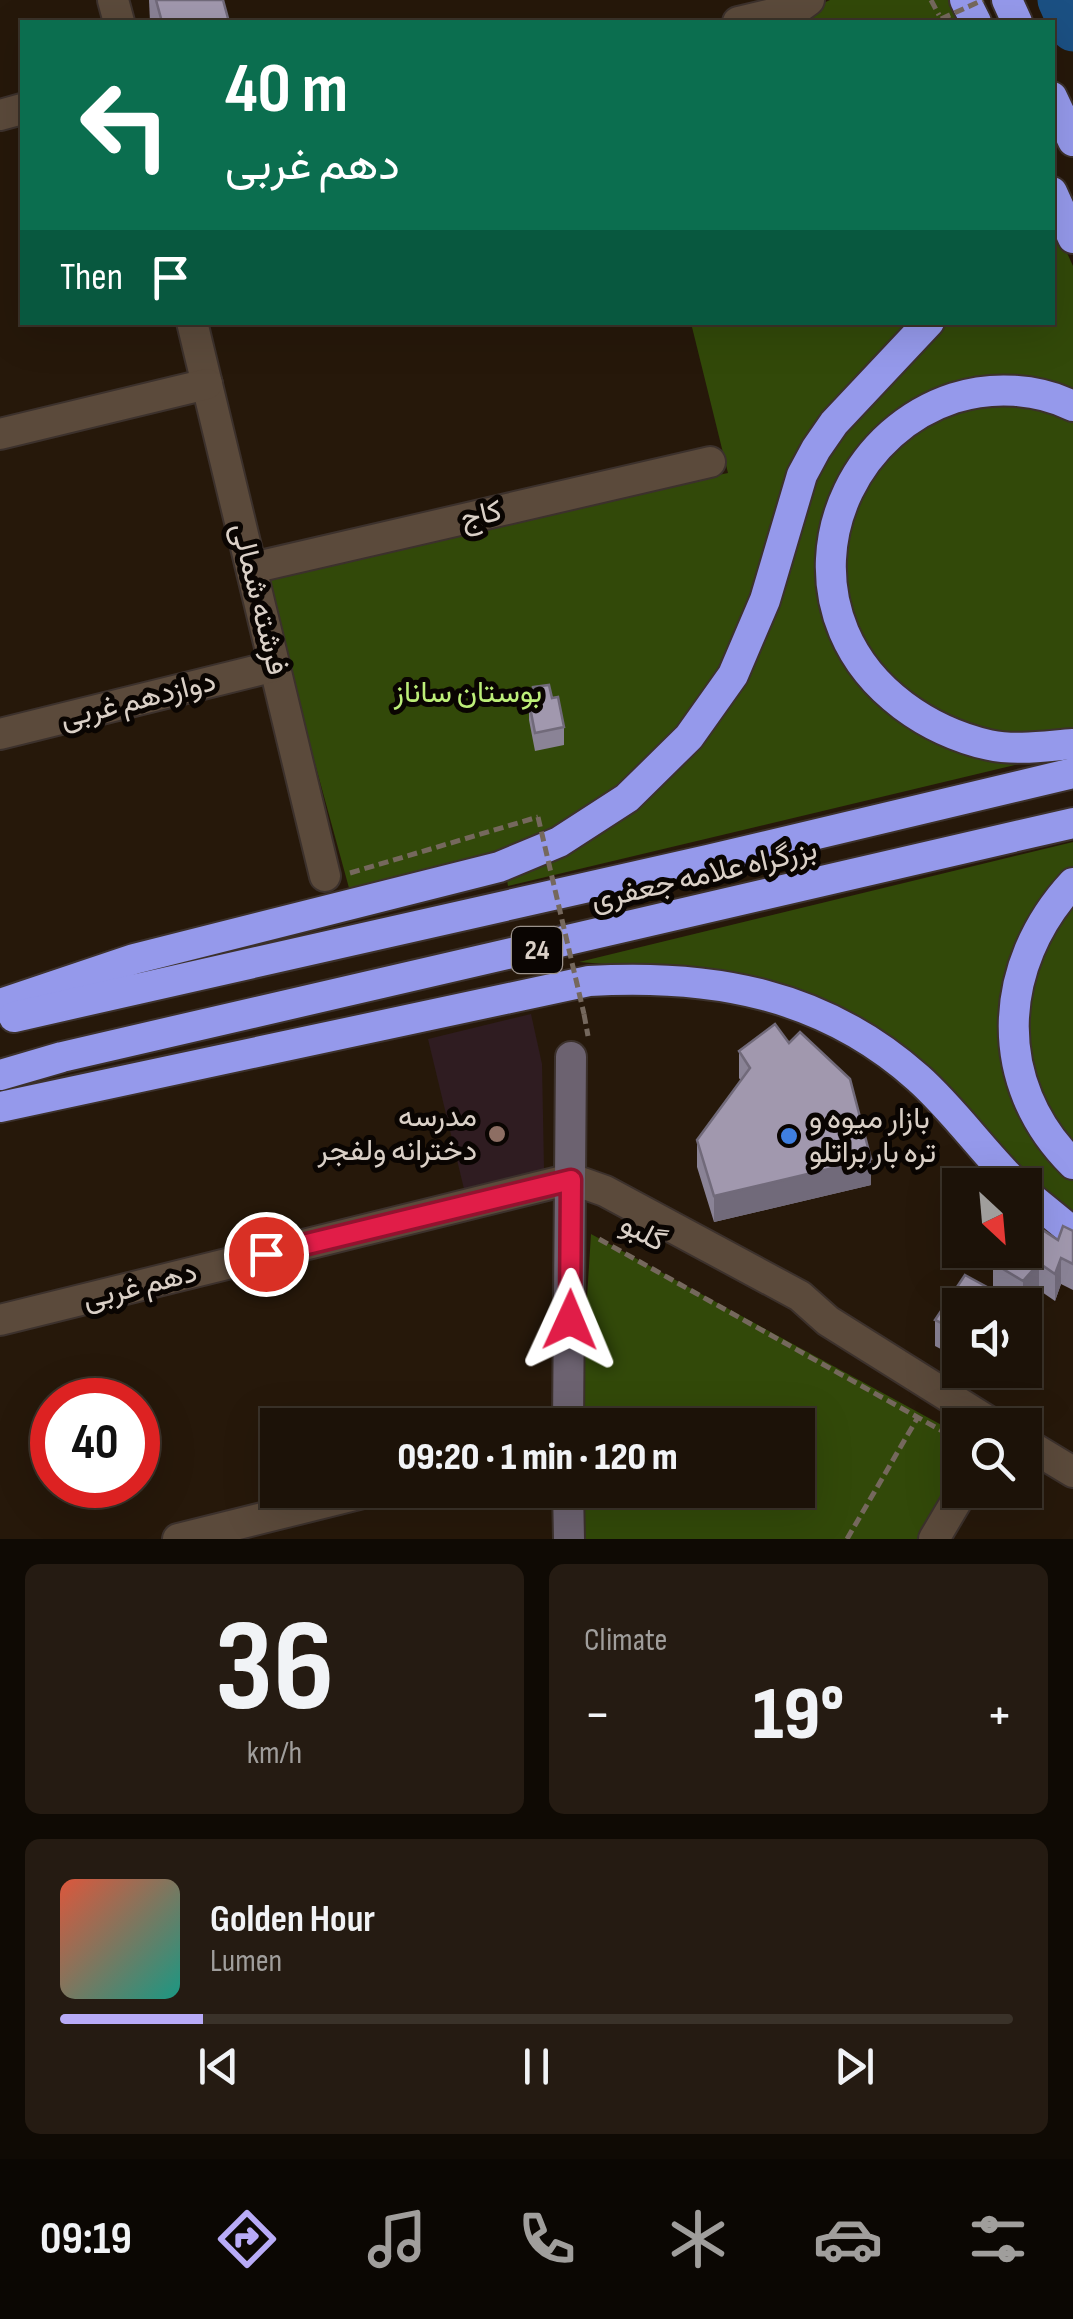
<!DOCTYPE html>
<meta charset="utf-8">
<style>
:root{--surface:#1c1208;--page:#251b12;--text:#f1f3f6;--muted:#a09e9c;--line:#3a3229;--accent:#b8abf7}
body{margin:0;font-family:"Sofia Sans Condensed",Vazirmatn,sans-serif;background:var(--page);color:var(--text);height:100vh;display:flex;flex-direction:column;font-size:38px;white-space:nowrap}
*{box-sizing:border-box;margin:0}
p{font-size:32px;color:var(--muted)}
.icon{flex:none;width:55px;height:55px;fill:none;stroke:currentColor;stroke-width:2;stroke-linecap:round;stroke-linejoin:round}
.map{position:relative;height:1539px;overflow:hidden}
.drawer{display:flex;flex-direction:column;gap:25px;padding:25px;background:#0f0a04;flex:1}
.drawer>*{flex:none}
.guide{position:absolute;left:20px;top:20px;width:1035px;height:305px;border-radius:0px;box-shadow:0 10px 40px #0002,0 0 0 2px var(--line);background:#0b6e4f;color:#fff;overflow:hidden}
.needle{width:65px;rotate:154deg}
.fabs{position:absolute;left:942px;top:1168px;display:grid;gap:20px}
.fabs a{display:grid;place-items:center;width:100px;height:100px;border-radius:0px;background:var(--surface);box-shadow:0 10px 40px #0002,0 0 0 2px var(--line);font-size:50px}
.speed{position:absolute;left:30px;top:1378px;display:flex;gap:20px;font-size:50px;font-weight:700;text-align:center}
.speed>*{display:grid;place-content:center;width:130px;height:130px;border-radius:50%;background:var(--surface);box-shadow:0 10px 40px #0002,0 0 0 2px var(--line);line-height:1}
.speed .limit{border:15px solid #d22;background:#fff;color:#111}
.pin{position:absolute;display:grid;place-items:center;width:85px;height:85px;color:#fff;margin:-42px;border:5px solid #fff;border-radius:50%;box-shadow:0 2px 10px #0007}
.me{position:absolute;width:110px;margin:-55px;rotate:1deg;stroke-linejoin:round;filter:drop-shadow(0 0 8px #0008)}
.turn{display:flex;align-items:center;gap:35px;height:210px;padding:0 40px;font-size:45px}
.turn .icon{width:130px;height:130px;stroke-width:2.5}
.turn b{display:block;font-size:70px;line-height:85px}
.then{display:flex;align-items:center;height:95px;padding:0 40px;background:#0003;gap:20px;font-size:38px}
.big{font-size:75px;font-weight:800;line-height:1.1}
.drawer .tile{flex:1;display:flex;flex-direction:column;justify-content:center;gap:15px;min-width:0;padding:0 35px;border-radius:15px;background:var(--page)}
.drawer .dial{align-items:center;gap:0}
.dial b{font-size:130px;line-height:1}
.song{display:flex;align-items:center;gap:30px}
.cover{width:120px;height:120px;border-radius:15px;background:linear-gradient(135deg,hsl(10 70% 55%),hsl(170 70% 35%))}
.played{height:10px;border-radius:5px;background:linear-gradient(90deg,var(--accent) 15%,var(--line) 15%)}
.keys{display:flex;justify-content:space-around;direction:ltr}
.heat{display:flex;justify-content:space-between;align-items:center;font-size:55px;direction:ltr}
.drawer .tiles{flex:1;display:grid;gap:25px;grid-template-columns:1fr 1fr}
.tile:last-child{grid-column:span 2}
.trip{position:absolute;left:260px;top:1408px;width:555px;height:100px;border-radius:0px;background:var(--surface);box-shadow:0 10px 40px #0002,0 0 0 2px var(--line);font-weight:800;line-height:100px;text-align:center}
.tabs{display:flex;height:160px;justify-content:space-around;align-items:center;background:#0b0703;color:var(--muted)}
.tabs .icon{width:70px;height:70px}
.tabs .on{color:var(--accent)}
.tabs b{font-size:45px;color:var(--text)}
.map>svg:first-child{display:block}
.education{fill:#2f1c21}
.green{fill:#324909}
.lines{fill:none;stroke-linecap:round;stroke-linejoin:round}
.river{stroke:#1b5083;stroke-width:45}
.street-casing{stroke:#3c312c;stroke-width:34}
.secondary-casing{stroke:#3c312c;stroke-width:34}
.highway-casing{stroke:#3c312c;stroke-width:34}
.path{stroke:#75685d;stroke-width:5;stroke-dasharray:10 5;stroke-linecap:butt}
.street{stroke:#5b4a3b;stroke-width:30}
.secondary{stroke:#6c6270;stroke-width:30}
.highway{stroke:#9599eb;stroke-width:30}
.path-bridge{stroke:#75685d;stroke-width:5;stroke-dasharray:10 5;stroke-linecap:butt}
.wall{fill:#8a8396}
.shaded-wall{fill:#716a7a}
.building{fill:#a198ae;stroke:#716a7a;stroke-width:2.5}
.route-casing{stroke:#92132f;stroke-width:25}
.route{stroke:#e11d48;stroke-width:18}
.education-dot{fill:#8d6e63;stroke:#0a0502;stroke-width:4}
.shop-dot{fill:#3f7fe0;stroke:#0a0502;stroke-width:4}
.labels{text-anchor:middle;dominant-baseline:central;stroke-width:10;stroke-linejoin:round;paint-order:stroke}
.shield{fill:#0a0502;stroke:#9c938c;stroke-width:2.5}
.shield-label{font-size:28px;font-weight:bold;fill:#dad0c7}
.street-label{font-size:30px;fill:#dad0c7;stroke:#0a0502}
.park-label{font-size:30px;fill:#bdef79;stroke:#0a0502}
.poi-label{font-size:30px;fill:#dad0c7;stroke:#0a0502;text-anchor:end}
</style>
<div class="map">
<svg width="1073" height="1539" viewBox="0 0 1073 1539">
<rect width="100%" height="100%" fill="#26180a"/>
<!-- education -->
<polygon class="education" points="531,1014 542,1064 544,1169 464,1189 428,1039"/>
<!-- green -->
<g class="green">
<polygon points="830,0 951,0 961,22 783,22"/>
<polygon points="1053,222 1073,266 1073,392 975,381 829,507 862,683 1036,760 508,886 506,874 697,743 818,461 941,323 1052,322"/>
<polygon points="691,323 916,323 835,406 744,630 689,724 578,821 469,863 349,888 263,573 459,528 728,473"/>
<polygon points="1002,400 1073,414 1073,734 1035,739 964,727 889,681 854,626 842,573 853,507 895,444 942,414"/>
<polygon points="1073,842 1073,868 1058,883 1004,1020 1073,1177 1073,1218 791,988 748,975 579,962"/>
<polygon points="1073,897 1073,1149 1030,1074 1025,990"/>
<polygon points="591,1234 960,1435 960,1461 917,1539 572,1539 575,1490 798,1490 798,1425 579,1425"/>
</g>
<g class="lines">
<!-- river -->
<polyline class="river" points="1060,0 1073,29"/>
<!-- street casing -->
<g class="street-casing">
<g id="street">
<polyline points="113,0 119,22"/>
<polyline points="738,22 798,8 809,0"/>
<polyline points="0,115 22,109"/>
<polyline points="192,322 325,876"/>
<polyline points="0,434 207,384"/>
<polyline points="252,568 710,462"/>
<polyline points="0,734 275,666"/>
<polyline points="571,1179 605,1191 800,1296 828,1321 994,1425"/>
<polyline points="0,1320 571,1179"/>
<polyline points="1025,1443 1073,1472"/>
<polyline points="178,1539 375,1490"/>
<polyline points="934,1539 963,1490"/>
</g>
</g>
<!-- secondary casing -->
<g class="secondary-casing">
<g id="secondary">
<polyline points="568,1425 571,1057"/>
<polyline points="568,1490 569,1539"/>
</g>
</g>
<!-- highway casing -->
<g class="highway-casing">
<g id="highway">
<polyline points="965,0 976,22"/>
<polyline points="1007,0 1017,22"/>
<polyline points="1052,97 1073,141"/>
<polyline points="1052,192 1073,238"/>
<path d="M1073,406C1037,388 992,386 954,398C859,429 804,537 844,632C869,691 928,731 989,745C1016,751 1046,746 1073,744"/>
<path d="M1073,883C997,965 991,1083 1073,1164"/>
<polyline points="0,1004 134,959 499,867 559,842 627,798 689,737 733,675 765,600 802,475 816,449 834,423 929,322"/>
<polyline points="14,1017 708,860 1073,773"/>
<polyline points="0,1075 62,1057 1073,823"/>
<path d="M0,1107L589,981C711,974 823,993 918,1078C954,1110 982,1151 1017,1185"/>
<polyline points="1025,1193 1073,1232"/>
</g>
</g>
<!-- path -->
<g class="path">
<polyline points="931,0 939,15"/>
<polyline points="350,873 538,817"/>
<polyline points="584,1014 588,1036"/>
<polyline points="599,1239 960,1441"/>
<polyline points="847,1539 918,1417"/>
</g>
<!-- street -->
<use href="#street" class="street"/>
<!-- secondary -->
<use href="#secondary" class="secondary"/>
<!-- highway -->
<use href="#highway" class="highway"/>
<!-- path-bridge -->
<g class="path-bridge">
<polyline points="941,19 983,0"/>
<polyline points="538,817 584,1014"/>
</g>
</g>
<!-- wall -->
<g class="wall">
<polygon points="149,0 223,0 229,22 150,22"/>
<polygon points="533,687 552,698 564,727 564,745 535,751 529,720 529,702 533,701"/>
<polygon points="739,1051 871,1185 714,1222 697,1167 697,1140 741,1081 739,1078"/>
<polygon points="1063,1226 1073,1231 1073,1290 1061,1284 1055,1301 1039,1290 1025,1305 960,1305 960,1359 935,1346 935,1320 965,1275 1015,1302 993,1290 993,1263 1003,1250 1025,1250 1025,1238 1033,1243 1038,1227 1058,1240"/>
<polygon points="982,1370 1005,1370 999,1379"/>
</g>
<!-- shaded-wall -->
<g class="shaded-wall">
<polygon points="871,1159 871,1185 714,1222 714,1196"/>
<polygon points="1061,1258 1061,1284 1055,1301 1055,1274"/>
<polygon points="1039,1263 1039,1290 1025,1305 1023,1305 1023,1281"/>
</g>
<!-- building -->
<g class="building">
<polygon points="156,0 223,0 229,22 162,22"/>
<polygon points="549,685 552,698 558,697 564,727 535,733 529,702 535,700 533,687"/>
<polygon points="775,1024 789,1043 800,1032 850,1079 871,1159 714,1196 697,1140 750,1068 739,1051"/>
<polygon points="1063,1226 1073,1231 1073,1264 1061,1258 1055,1274 1039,1263 1023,1281 993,1263 1003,1250 1025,1250 1025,1238 1033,1243 1038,1227 1058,1240"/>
<polygon points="965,1275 1020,1305 960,1305 960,1332 935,1320"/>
</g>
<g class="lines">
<!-- route casing -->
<g class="route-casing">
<polyline id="route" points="266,1254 571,1180 570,1320"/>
</g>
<!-- route -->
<use href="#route" class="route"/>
</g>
<!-- markers -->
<circle class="education-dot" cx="497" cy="1134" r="10"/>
<circle class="shop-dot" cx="789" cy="1136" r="10"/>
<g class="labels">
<!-- shield labels -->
<rect class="shield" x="512" y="927" width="50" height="46" rx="8"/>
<g class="shield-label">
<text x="537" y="950">24</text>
</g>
<!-- street labels -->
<g class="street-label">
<text transform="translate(481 515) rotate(-13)">کاج</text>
<text transform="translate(259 599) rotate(76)">فرشته شمالی</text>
<text transform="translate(138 700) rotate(-14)">دوازدهم غربی</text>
<text transform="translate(704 875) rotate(-13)">بزرگراه علامه جعفری</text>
<text transform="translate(643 1233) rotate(28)">گلبو</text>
<text transform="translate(140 1286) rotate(-14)">دهم غربی</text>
</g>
<!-- park labels -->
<g class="park-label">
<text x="468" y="693">بوستان ساناز</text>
</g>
<!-- poi labels -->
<g class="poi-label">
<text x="477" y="1117">مدرسه<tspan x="477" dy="34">دخترانه ولفجر</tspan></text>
<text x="809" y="1119" text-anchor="start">بازار میوه و<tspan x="809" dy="34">تره بار براتلو</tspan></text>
</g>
</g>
</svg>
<div class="fabs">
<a><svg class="needle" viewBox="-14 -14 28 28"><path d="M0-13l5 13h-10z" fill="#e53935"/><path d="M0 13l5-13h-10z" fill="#a09e9c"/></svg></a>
<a><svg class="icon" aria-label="sound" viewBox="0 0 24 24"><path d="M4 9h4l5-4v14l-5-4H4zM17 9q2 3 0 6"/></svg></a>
<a><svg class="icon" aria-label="search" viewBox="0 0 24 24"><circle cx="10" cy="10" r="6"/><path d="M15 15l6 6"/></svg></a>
</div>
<div class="speed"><div class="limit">40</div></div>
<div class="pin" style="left:266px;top:1254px;background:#d93025"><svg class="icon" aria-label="arrive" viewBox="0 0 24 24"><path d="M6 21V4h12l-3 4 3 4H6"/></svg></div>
<svg class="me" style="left:570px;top:1320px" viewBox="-20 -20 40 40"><path d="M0-17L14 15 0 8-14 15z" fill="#e11d48" stroke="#fff" stroke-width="4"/></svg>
<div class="trip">09:20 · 1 min · 120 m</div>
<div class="guide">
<div class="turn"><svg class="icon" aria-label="left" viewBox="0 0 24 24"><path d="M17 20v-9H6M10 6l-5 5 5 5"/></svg><div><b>40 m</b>دهم غربی</div></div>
<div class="then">Then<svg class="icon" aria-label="arrive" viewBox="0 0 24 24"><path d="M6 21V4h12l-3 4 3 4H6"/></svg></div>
</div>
</div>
<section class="drawer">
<div class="tiles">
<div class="tile dial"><b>36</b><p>km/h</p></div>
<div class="tile"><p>Climate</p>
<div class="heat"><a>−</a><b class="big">19°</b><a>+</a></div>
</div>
<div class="tile">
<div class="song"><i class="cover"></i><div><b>Golden Hour</b><p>Lumen</p></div></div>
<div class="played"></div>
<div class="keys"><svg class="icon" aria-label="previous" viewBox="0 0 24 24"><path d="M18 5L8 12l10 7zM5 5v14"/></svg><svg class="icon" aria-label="pause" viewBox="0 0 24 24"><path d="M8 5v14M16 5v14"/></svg><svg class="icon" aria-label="next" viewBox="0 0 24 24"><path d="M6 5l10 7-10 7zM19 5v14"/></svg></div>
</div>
</div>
</section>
<nav class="tabs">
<b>09:19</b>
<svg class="icon on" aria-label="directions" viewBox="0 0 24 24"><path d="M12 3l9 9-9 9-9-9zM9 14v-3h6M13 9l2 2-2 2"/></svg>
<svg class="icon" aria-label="music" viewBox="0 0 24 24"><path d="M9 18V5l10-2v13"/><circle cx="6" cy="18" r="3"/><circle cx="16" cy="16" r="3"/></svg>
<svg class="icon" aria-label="phone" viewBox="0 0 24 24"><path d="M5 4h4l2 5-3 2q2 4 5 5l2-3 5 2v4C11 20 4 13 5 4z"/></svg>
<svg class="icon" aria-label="climate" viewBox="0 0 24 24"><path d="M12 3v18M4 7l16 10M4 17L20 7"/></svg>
<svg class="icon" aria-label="car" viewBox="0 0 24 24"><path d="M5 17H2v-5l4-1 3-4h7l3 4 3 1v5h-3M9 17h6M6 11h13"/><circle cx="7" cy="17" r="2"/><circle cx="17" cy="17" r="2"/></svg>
<svg class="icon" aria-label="filters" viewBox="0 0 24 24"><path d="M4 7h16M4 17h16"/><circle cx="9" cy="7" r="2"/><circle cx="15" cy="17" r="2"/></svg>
</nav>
